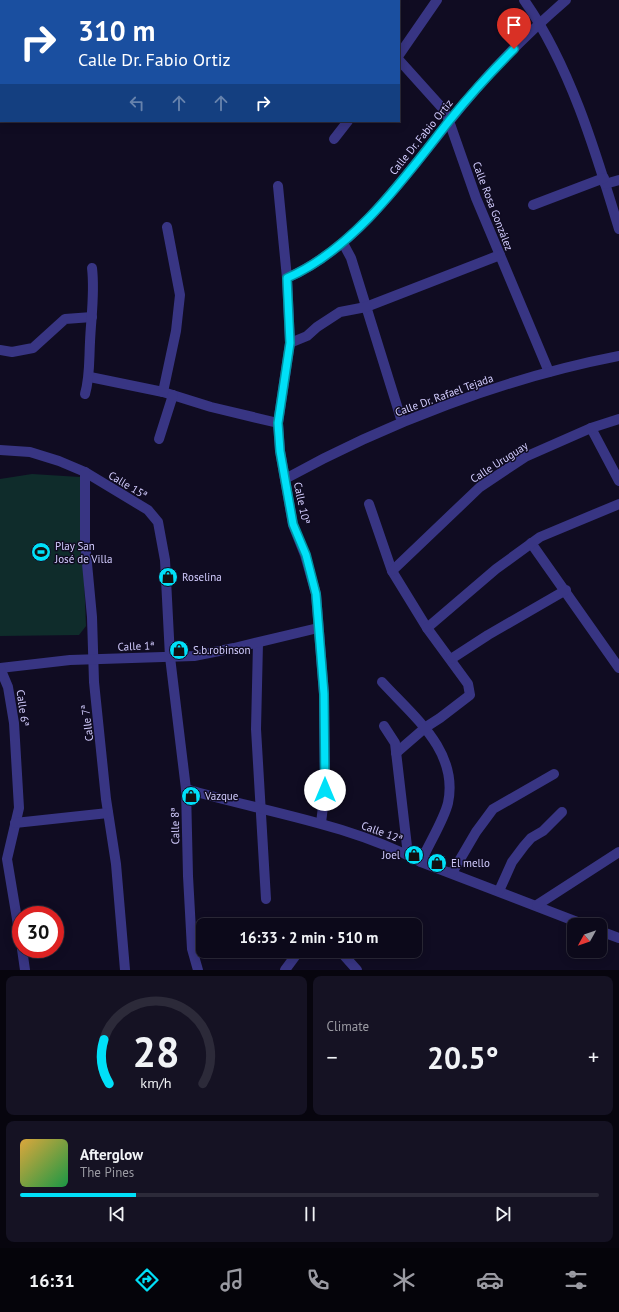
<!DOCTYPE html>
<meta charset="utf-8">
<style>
:root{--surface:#0c091a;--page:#151223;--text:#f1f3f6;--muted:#9a9aa2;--line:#2c2a39;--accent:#00e0f8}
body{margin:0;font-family:"PT Sans",sans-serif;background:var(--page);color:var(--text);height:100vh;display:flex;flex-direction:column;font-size:15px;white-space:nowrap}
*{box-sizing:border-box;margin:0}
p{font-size:13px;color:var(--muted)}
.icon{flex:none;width:22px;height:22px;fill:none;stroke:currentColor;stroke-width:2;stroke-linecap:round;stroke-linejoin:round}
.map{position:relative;height:970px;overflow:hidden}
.panel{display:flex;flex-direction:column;gap:6px;padding:6px;background:#07050e;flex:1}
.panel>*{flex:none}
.banner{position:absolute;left:0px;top:0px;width:400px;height:122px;box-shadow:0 2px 10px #0003,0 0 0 1px var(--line);background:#1a4fa0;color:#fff;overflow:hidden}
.needle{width:26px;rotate:230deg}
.tools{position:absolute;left:567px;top:918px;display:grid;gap:8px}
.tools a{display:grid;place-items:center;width:40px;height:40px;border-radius:8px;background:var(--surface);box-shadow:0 2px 10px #0003,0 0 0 1px var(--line);font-size:20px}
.speed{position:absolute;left:12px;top:906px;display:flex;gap:8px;font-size:20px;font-weight:700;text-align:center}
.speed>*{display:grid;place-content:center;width:52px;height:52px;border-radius:50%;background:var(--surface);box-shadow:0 2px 10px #0003,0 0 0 1px var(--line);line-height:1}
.speed .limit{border:6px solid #d22;background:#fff;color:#111}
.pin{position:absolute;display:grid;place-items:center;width:34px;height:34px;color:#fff;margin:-41px -17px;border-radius:50% 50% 50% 0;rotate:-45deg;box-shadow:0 0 4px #0007}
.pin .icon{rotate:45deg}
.me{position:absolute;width:44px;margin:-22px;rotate:0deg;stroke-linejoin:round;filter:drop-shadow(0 0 3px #0008)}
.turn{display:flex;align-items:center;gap:14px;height:84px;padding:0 12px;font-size:18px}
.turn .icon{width:52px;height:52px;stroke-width:2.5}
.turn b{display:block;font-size:28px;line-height:34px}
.lanes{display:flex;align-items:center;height:38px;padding:0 12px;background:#0003;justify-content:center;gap:20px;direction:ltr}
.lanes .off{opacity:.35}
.big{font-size:30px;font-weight:800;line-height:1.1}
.panel .card{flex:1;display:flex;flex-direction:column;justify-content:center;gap:6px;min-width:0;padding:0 14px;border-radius:8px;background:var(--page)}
.panel .dial{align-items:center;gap:0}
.dial svg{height:104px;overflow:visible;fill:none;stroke:var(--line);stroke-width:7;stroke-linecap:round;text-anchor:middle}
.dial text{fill:var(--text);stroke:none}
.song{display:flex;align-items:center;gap:12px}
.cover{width:48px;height:48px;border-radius:6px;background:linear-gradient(135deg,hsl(40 70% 55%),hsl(140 70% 35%))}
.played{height:4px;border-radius:2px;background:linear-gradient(90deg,var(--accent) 20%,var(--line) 20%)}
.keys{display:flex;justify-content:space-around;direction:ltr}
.heat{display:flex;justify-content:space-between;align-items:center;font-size:22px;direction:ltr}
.panel .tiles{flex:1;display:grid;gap:6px;grid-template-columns:1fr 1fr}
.card:last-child{grid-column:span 2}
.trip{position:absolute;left:196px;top:918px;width:226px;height:40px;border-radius:8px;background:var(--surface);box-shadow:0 2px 10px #0003,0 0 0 1px var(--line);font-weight:800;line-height:40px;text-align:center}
.menu{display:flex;height:64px;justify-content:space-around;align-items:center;background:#05040a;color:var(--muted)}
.menu .icon{width:28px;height:28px}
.menu .selected{color:var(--accent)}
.menu b{font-size:18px;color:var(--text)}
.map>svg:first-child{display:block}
.green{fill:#0f2c2b}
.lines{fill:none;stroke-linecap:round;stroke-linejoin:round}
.river{stroke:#091f44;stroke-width:20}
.minor{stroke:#383583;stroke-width:10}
.route-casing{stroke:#0092a1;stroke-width:10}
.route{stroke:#00e0f8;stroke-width:7}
.labels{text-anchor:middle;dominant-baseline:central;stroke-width:3;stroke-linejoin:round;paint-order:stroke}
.street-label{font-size:11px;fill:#d3cdff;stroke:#100c22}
.poi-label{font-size:11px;fill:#d3cdff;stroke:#100c22;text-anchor:start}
</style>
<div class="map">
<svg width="619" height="970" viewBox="0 0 619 970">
<rect width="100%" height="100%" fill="#100c22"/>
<!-- green -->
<polygon class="green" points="32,474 80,477 86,626 79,635 0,636 0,479"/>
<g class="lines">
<!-- river -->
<g class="river">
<polyline points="98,1 99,0"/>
<polyline points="0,72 1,71"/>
</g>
<!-- minor -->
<g class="minor">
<polyline points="345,0 346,1"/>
<path d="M524,0C570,65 596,153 619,229"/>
<polyline points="399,55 437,0"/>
<polyline points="399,60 444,110 449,121 476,198 549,372"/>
<polyline points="334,139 348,121"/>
<polyline points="605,184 619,180"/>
<polyline points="278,186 287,278 290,343 278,423 280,451 293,525 305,555 316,594 324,694 325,790 321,823"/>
<polyline points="533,205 604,178"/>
<polyline points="343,243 351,258 402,422"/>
<path d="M287,278C363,245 414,162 466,101C496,65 530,31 566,0"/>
<polyline points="290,343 307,336 317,327 340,312 366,307 500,255"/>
<polyline points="0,350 12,352 33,348 65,319 92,317"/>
<polyline points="90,377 163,392 211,407 278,423"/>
<polyline points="163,392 176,331 180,295 167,227"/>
<path d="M85,394C90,377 89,360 90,342C91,317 95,293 92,268"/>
<polyline points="591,428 619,481"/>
<polyline points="159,439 173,395"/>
<polyline points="0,450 30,452 59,461 85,472 148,510 158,522 165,560 170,657 186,789 188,876 192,949 198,970"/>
<polyline points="85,472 85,542 92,617 94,682 106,799 116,864 125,970"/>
<path d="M285,479C386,423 505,378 619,356"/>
<polyline points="369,504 392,571 427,628 468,684 470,695 440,718 426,727 396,753"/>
<polyline points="531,543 619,668"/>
<polyline points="392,571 480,487 525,457 591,428 619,419"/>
<polyline points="427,628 496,569 540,537 619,504"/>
<polyline points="258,643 256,729 266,899"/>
<polyline points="451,659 488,635 566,590"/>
<polyline points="0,668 70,660 194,656 234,648 318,628"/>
<polyline points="0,668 8,687 14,723 19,808 7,859 21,943"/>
<path d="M382,682C413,716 459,751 448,803C444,820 428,845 421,862"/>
<polyline points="384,726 395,743 408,855"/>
<path d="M186,789C264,812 347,823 421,862L585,925"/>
<polyline points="15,823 108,813"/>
<polyline points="452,873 476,832 493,809 554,774"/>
<polyline points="499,891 512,862 524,846 531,838 543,831 562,812"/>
<polyline points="537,905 619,852"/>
<polyline points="600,931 619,938"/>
<polyline points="22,949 25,970"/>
<polyline points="340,951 357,970"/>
<polyline points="285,970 299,951"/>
</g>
</g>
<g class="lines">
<!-- route casing -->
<g class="route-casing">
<path id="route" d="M325,790L324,694L316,594L306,555L293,524L280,451L278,423L290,343L287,278C354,249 405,177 449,121C469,96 491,72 514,49"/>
</g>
<!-- route -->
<use href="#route" class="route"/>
</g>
<!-- icons -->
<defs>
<g id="stadium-disc" transform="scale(1)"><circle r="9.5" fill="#00e0f8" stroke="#100c22"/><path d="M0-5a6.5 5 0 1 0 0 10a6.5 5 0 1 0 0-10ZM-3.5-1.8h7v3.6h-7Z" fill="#111"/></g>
<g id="shop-disc" transform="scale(1)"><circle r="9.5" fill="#00e0f8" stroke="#100c22"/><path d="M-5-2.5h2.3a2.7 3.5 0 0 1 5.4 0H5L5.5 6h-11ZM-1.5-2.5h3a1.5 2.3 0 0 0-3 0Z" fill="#111"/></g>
</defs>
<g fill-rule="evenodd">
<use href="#stadium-disc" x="41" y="552"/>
<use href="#shop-disc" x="168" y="577"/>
<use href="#shop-disc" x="179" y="650"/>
<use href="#shop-disc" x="191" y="796"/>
<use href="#shop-disc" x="414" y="855"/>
<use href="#shop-disc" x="437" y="863"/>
</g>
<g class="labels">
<!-- street labels -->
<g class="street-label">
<text transform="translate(421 137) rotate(-51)">Calle Dr. Fabio Ortiz</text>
<text transform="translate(493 206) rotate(69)">Calle Rosa González</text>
<text transform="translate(444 395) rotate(-20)">Calle Dr. Rafael Tejada</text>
<text transform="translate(499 462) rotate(-33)">Calle Uruguay</text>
<text transform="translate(128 485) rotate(31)">Calle 15ª</text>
<text transform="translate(302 503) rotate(78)">Calle 10ª</text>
<text transform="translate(136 646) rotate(-2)">Calle 1ª</text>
<text transform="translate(23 708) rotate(82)">Calle 6ª</text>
<text transform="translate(87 723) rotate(-97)">Calle 7ª</text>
<text transform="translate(175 826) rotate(-91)">Calle 8ª</text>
<text transform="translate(382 832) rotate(20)">Calle 12ª</text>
</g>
<!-- poi labels -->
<g class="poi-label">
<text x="55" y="546">Play San<tspan x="55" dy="13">José de Villa</tspan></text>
<text x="182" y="577">Roselina</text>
<text x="193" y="650">S.b.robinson</text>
<text x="205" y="796">Vazque</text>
<text x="400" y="855" text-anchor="end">Joel</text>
<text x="451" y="863">El mello</text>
</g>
</g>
</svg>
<div class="tools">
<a><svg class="needle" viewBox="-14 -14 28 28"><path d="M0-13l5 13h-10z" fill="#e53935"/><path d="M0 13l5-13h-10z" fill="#9a9aa2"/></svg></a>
</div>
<div class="speed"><div class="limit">30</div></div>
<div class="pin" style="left:514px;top:49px;background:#d93025"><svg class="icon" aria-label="arrive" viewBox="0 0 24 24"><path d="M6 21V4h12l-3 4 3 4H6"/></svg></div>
<svg class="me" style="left:325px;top:790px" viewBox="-20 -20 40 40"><circle r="19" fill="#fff"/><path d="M0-13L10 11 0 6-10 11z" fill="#00e0f8"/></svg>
<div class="trip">16:33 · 2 min · 510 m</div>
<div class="banner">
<div class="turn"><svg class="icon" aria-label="right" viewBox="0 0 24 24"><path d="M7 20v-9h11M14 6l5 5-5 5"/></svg><div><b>310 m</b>Calle Dr. Fabio Ortiz</div></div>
<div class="lanes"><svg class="icon off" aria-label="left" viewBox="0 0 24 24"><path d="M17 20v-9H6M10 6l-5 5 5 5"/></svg><svg class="icon off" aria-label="ahead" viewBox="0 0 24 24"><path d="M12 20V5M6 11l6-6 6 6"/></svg><svg class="icon off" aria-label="ahead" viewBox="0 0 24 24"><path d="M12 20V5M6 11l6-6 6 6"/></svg><svg class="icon" aria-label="right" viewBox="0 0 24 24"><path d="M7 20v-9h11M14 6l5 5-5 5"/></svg></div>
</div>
</div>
<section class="panel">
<div class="tiles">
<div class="card dial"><svg viewBox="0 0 100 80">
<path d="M14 69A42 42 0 1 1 86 69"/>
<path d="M14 69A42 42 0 0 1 10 35" stroke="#00e0f8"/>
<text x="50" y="56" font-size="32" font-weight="700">28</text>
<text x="50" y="72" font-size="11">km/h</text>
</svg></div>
<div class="card"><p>Climate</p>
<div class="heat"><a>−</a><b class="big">20.5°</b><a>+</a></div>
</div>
<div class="card">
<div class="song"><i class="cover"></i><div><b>Afterglow</b><p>The Pines</p></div></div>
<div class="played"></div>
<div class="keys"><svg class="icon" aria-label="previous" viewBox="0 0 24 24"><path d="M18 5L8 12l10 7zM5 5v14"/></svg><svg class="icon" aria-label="pause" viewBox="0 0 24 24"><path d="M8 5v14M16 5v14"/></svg><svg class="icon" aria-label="next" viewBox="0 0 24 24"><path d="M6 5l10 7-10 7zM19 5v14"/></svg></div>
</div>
</div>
</section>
<nav class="menu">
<b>16:31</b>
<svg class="icon selected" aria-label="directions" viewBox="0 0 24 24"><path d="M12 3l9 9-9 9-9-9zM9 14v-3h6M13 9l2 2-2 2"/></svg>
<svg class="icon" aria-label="music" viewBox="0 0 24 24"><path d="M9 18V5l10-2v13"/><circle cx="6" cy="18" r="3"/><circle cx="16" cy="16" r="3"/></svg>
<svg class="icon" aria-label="phone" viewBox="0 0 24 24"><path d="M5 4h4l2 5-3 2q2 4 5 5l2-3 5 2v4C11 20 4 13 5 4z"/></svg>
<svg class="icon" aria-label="climate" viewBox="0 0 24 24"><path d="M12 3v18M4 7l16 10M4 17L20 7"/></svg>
<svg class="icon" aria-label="car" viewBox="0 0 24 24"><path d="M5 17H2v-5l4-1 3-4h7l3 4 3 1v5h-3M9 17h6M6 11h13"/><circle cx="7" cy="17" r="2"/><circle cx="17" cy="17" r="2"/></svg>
<svg class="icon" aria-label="filters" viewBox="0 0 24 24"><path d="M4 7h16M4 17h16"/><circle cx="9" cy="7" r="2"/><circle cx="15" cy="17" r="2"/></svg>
</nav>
